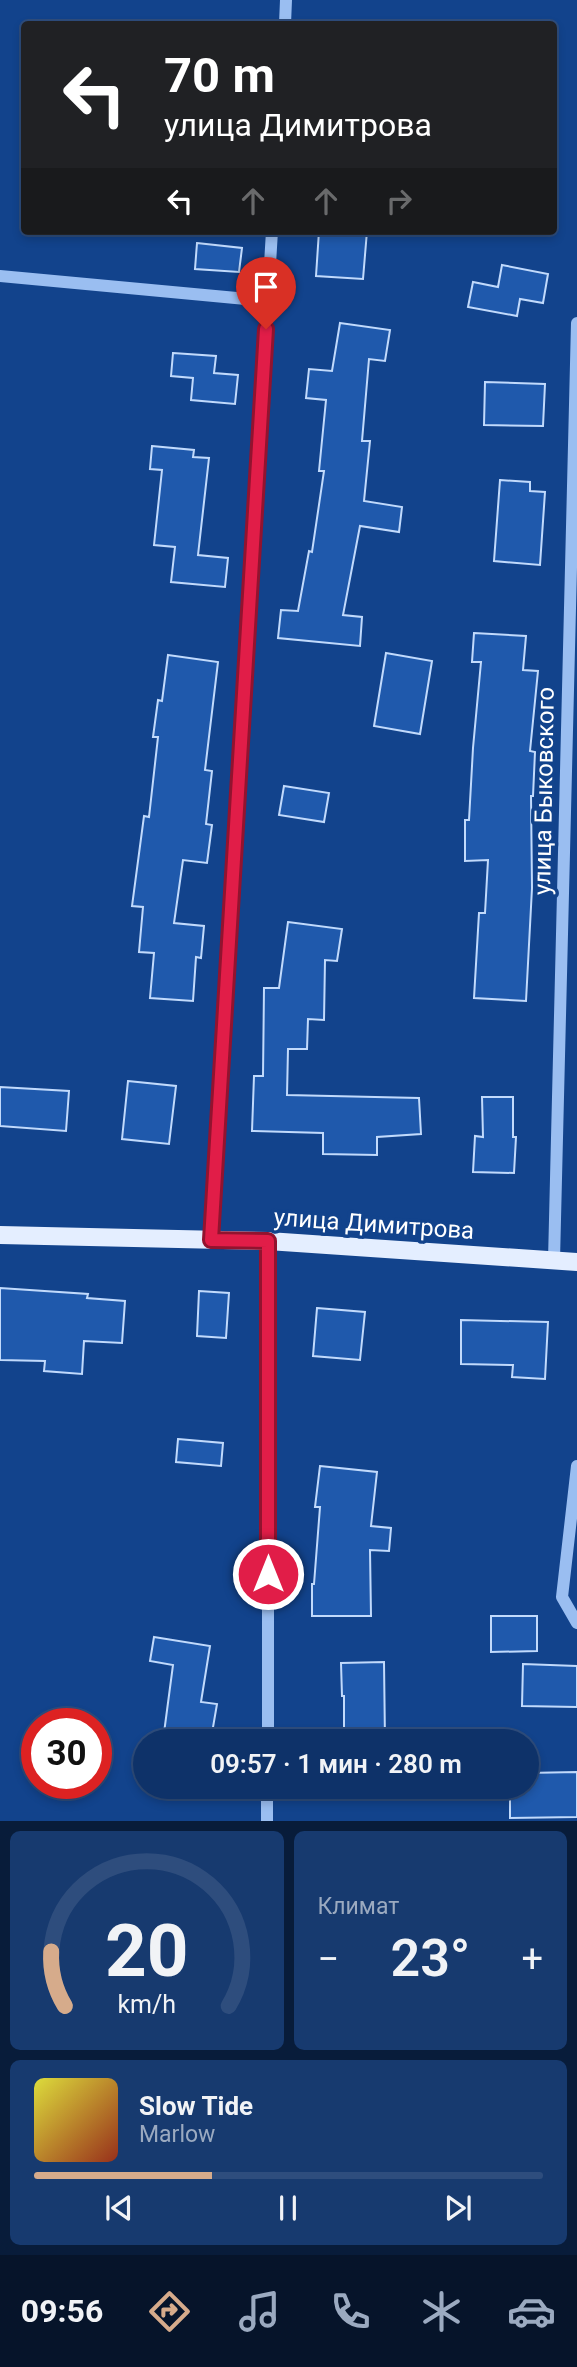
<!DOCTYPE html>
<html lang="ru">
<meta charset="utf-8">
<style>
:root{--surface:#0e3269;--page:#173a6f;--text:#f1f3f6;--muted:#9baac0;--line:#2e4d7d;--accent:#d6ab8b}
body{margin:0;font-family:Roboto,sans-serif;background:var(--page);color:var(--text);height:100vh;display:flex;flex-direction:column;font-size:26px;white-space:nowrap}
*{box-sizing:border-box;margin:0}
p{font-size:23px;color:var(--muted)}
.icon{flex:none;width:38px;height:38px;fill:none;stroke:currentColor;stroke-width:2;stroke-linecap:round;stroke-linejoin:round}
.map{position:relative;height:1821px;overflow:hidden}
.panel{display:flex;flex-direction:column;gap:10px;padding:10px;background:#081c3a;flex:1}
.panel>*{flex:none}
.top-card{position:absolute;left:21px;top:21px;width:536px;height:214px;border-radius:7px;box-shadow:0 4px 10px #0003,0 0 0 2px var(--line);background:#202124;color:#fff;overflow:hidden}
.speed{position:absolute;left:21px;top:1708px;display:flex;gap:14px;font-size:35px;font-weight:700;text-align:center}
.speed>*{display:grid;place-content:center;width:91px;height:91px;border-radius:50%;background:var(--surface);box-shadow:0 4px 10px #0003,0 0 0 2px var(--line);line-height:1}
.speed .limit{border:10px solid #d22;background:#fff;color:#111}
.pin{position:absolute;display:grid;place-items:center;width:60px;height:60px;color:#fff;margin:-72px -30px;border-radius:50% 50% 50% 0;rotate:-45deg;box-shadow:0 0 7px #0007}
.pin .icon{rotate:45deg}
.me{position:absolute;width:77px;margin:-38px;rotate:0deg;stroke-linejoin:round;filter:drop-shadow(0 0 5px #0008)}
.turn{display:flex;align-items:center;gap:24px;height:147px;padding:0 28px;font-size:32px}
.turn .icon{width:91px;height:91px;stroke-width:2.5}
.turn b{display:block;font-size:49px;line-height:60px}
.lanes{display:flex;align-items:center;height:66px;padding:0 28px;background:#0003;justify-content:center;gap:35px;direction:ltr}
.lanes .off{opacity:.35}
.big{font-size:52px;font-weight:600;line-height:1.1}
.panel .card{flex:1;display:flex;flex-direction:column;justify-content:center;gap:10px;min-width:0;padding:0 24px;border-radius:10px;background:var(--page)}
.panel .dial{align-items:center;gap:0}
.dial svg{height:182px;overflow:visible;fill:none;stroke:var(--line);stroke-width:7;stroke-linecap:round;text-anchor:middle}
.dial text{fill:var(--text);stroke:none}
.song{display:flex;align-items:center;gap:21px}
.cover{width:84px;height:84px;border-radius:10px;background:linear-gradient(135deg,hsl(60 70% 55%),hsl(10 70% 35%))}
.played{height:7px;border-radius:4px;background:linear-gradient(90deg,var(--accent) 35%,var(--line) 35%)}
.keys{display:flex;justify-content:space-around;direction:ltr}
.heat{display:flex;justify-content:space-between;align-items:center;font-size:38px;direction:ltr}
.panel .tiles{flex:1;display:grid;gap:10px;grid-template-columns:1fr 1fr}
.card:last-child{grid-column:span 2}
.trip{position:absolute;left:133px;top:1729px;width:406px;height:70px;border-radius:35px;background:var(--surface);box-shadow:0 4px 10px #0003,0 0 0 2px var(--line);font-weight:600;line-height:70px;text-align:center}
.tab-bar{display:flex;height:112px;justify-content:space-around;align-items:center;background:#06142a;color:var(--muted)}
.tab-bar .icon{width:49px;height:49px}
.tab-bar .selected{color:var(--accent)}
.tab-bar b{font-size:32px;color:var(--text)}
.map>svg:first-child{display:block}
.building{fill:#1f59ac;stroke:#c1dafc;stroke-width:2}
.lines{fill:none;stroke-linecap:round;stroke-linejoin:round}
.minor{stroke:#9abef1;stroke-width:12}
.major{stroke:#e4eeff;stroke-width:18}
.route-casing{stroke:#92132f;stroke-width:18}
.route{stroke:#e11d48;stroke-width:12}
.labels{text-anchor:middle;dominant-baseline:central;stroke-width:7;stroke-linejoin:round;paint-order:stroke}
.street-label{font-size:24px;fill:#fff;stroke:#12438c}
</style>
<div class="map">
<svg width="577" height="1821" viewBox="0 0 577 1821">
<rect width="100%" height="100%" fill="#12438c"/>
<!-- building -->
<g class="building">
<polygon points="319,231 367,231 363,279 316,276"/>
<polygon points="197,243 242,248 239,272 195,269"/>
<polygon points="502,265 548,274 543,303 520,299 517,316 468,307 473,282 498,287"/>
<polygon points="340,323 390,330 385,361 369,359 362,441 370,441 364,501 402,507 399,532 360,526 343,615 362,617 360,646 278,638 281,610 298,611 309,551 312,552 324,471 319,471 326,400 306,398 309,369 332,371"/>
<polygon points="173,353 216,356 214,373 238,375 235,404 191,400 193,378 171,376"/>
<polygon points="485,382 545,384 543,426 484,425"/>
<polygon points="152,446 194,450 193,457 209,458 198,555 228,558 225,587 171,582 175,547 154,545 162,470 150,469"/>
<polygon points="500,480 530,482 530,491 545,492 540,565 494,561"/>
<polygon points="474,633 526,636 523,670 538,671 530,751 535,752 533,796 531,796 532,888 526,1001 474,998 479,913 485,913 488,860 465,861 465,820 469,820 473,748 481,662 472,662"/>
<polygon points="386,653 432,661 420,734 374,726"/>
<polygon points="168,655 218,662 205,770 212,771 206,824 212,825 207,863 183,860 174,923 204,926 201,958 196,957 193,1001 150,998 154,953 139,952 143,907 132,906 144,816 149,817 158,737 153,737 158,700 162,701"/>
<polygon points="284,786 329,793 324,822 279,815"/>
<polygon points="288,922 342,929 337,961 325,960 324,1020 308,1019 307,1049 288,1049 287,1095 419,1098 421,1134 377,1137 377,1155 323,1154 323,1133 252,1131 254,1076 263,1076 264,988 279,988"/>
<polygon points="128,1081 176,1086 169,1144 122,1139"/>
<polygon points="0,1087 69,1091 66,1131 0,1126"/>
<polygon points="482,1097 513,1097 513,1137 516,1137 514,1173 473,1172 475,1136 483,1137"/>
<polygon points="0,1288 88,1294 87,1298 125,1301 122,1343 84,1341 82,1374 44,1371 45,1361 0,1360"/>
<polygon points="199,1291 229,1293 226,1338 197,1336"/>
<polygon points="317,1308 365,1312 360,1360 313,1356"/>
<polygon points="461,1320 548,1322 545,1379 512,1377 513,1365 461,1364"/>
<polygon points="178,1439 223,1443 221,1466 176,1462"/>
<polygon points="320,1466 377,1472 371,1526 391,1528 389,1551 370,1550 371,1616 312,1616 312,1584 314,1584 320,1507 315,1507"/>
<polygon points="491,1616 537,1616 537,1651 491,1652"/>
<polygon points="154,1637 210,1646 201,1702 217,1704 211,1739 164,1733 173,1665 150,1661"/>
<polygon points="384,1662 385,1741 344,1741 344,1696 342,1696 341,1663"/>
<polygon points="523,1664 577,1666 577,1707 522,1706"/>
<polygon points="577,1772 577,1817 510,1818 510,1787 527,1787 527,1773"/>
</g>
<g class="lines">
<!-- minor -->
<g class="minor">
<polyline points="285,24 286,0"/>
<polyline points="0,276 268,301"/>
<polyline points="211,1240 272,231"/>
<polyline points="554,1260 577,323"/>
<polyline points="577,1466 562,1597 577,1623"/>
<polyline points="268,1741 268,1241"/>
<polyline points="267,1821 267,1787"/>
</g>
<!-- major -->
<polyline class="major" points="0,1235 268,1241 577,1262"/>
</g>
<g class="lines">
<!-- route casing -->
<g class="route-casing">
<polyline id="route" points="266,329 211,1240 268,1241 268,1574"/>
</g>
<!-- route -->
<use href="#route" class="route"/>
</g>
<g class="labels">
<!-- street labels -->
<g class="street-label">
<text transform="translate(544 791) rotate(-89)">улица Быковского</text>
<text transform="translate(374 1224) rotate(4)">улица Димитрова</text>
</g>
</g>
</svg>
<div class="speed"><div class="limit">30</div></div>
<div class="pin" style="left:266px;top:329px;background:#d93025"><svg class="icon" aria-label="arrive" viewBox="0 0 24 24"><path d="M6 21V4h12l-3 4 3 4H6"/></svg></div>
<svg class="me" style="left:268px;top:1574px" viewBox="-20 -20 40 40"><circle r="17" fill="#e11d48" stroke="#fff" stroke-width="3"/><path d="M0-11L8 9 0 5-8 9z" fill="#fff"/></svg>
<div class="trip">09:57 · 1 мин · 280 m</div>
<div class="top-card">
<div class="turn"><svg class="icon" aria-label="left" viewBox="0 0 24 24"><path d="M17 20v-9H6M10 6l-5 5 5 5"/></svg><div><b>70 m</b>улица Димитрова</div></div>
<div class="lanes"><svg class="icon" aria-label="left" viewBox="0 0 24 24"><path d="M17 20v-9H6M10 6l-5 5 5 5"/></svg><svg class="icon off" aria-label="ahead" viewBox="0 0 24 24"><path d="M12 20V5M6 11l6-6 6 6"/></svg><svg class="icon off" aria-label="ahead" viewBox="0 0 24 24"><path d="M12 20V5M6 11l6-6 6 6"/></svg><svg class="icon off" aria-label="right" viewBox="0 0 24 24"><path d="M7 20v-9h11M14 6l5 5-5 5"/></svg></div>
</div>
</div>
<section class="panel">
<div class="tiles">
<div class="card dial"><svg viewBox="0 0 100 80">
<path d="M14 69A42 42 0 1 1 86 69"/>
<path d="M14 69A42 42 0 0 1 8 45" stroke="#d6ab8b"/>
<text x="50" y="56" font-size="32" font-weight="700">20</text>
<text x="50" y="72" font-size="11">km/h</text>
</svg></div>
<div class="card"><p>Климат</p>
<div class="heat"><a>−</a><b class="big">23°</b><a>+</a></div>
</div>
<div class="card">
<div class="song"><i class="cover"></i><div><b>Slow Tide</b><p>Marlow</p></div></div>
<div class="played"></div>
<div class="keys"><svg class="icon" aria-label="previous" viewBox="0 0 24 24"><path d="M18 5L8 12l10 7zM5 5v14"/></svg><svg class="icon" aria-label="pause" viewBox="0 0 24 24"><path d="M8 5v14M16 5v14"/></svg><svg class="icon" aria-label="next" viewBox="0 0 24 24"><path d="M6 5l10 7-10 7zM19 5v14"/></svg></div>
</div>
</div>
</section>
<nav class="tab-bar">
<b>09:56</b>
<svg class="icon selected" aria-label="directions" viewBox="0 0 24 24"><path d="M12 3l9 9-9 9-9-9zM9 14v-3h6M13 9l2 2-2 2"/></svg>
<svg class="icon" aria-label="music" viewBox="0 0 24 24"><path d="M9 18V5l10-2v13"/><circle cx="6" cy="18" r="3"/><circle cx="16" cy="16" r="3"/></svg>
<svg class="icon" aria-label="phone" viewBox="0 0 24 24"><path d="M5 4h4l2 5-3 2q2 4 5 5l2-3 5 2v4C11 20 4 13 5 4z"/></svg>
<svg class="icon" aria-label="climate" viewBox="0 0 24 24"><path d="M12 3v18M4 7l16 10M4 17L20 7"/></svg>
<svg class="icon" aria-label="car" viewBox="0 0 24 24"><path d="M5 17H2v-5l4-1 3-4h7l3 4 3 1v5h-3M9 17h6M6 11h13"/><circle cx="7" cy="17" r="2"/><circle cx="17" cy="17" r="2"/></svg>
</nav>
